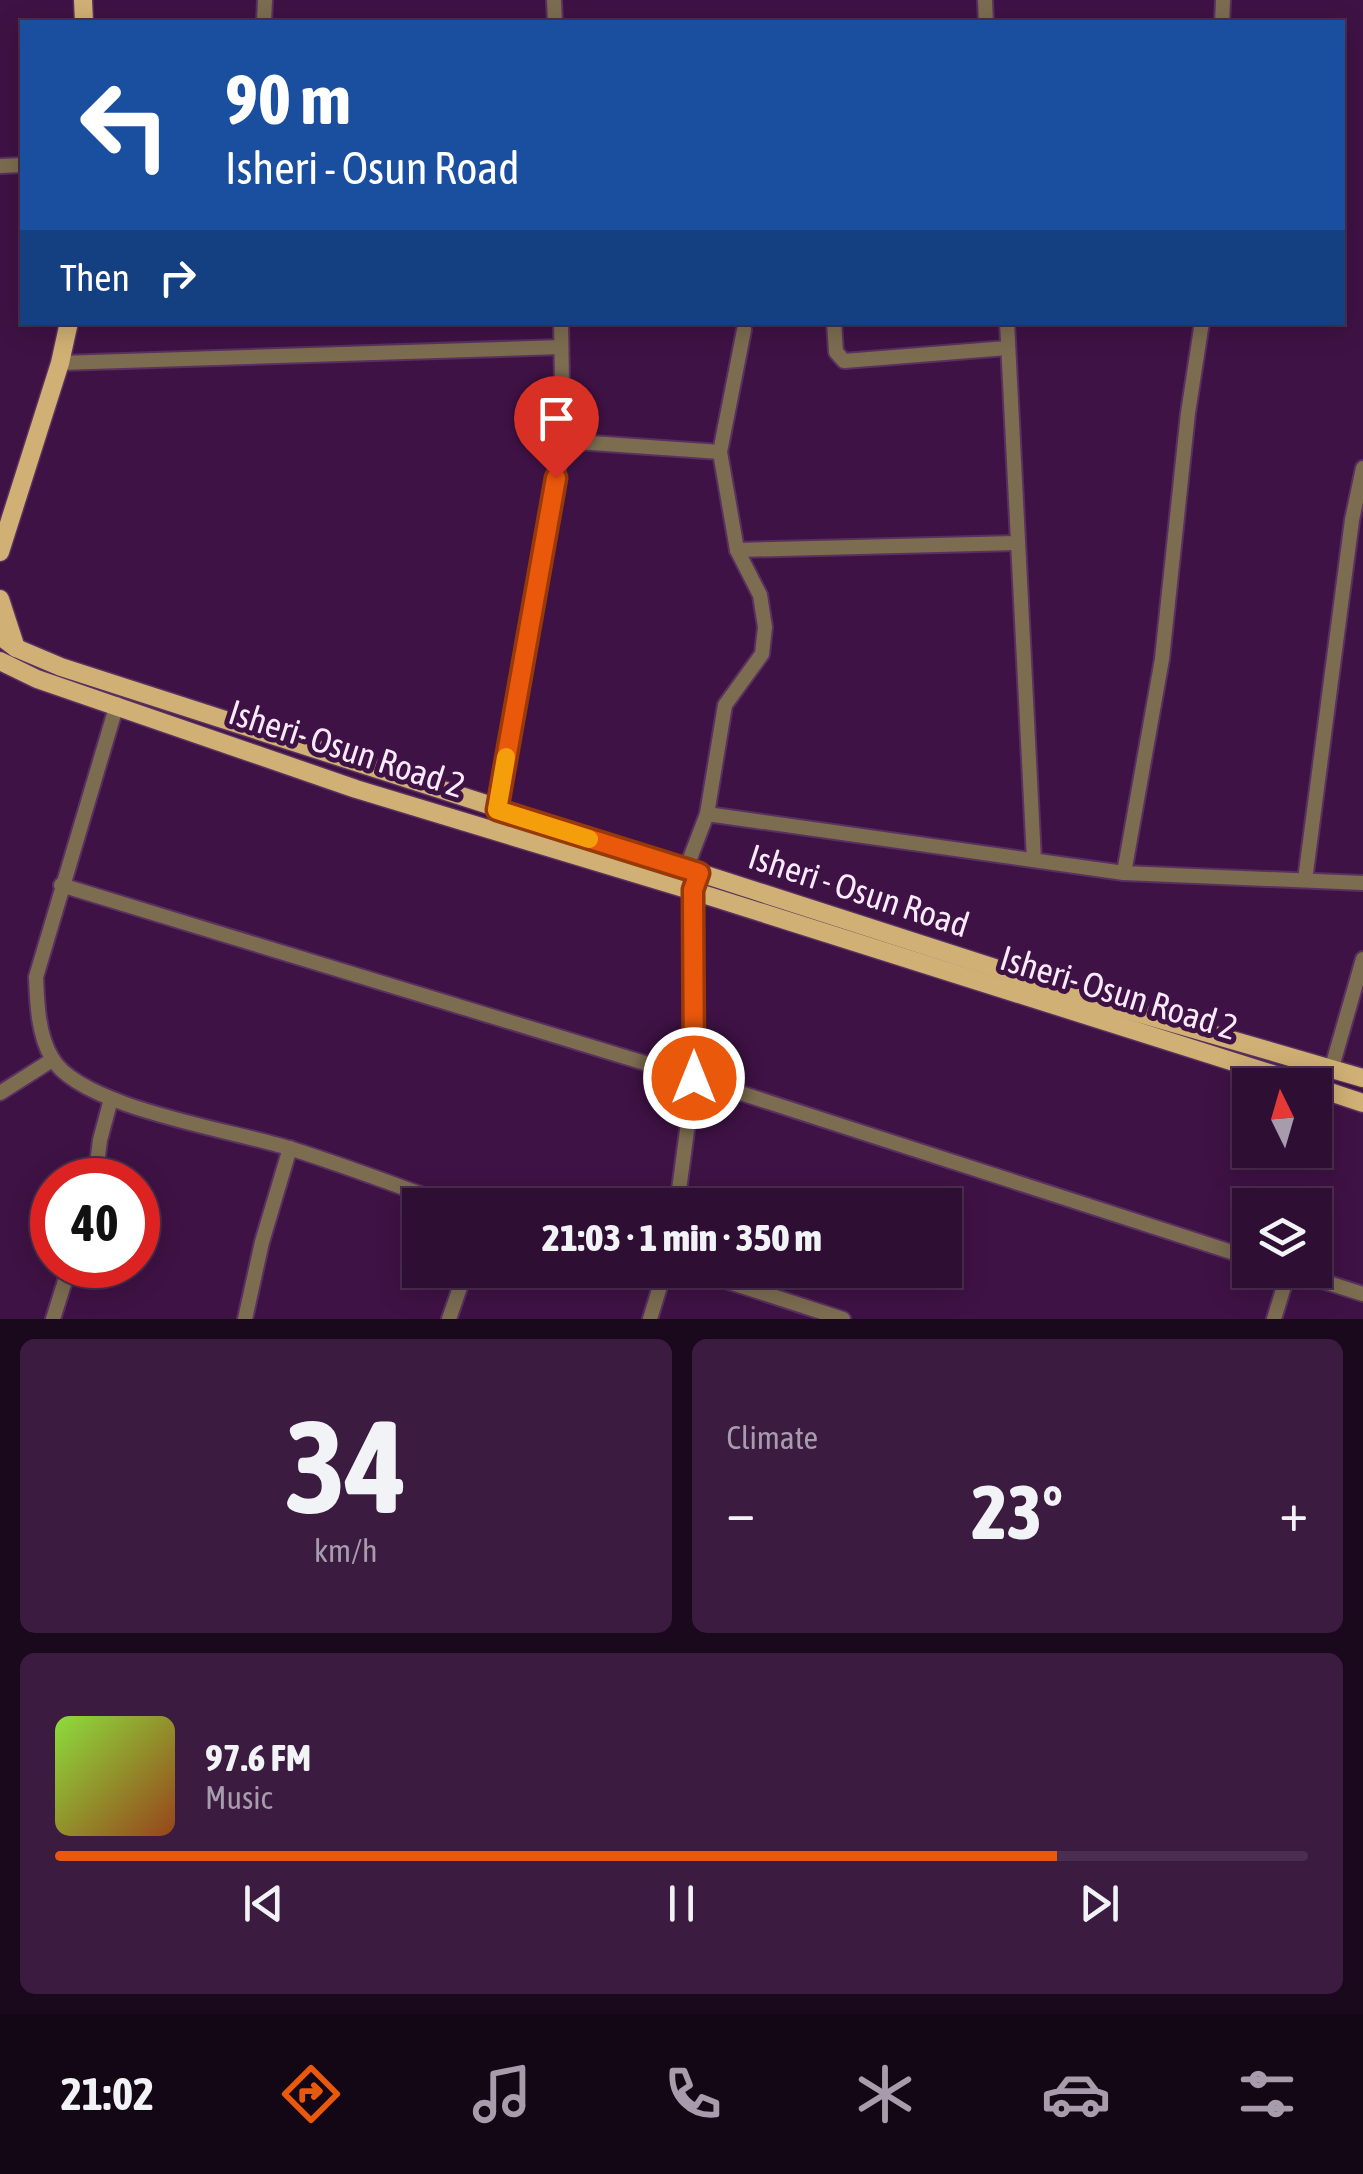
<!DOCTYPE html>
<meta charset="utf-8">
<style>
:root{--surface:#2f0e34;--page:#3b1c40;--text:#f1f3f6;--muted:#a79cac;--line:#4a2e4f;--accent:#ea580c}
body{margin:0;font-family:"Asap Condensed",sans-serif;background:var(--page);color:var(--text);height:100vh;display:flex;flex-direction:column;font-size:38px;white-space:nowrap}
*{box-sizing:border-box;margin:0}
p{font-size:32px;color:var(--muted)}
.icon{flex:none;width:55px;height:55px;fill:none;stroke:currentColor;stroke-width:2;stroke-linecap:round;stroke-linejoin:round}
.map{position:relative;height:1319px;overflow:hidden}
.side{display:flex;flex-direction:column;gap:20px;padding:20px;background:#1a081d;flex:1}
.side>*{flex:none}
.guide{position:absolute;left:20px;top:20px;width:1325px;height:305px;border-radius:0px;box-shadow:0 5px 25px #0003,0 0 0 2px var(--line);background:#1a4fa0;color:#fff;overflow:hidden}
.needle{width:65px;rotate:355deg}
.controls{position:absolute;left:1232px;top:1068px;display:grid;gap:20px}
.controls a{display:grid;place-items:center;width:100px;height:100px;border-radius:0px;background:var(--surface);box-shadow:0 5px 25px #0003,0 0 0 2px var(--line);font-size:50px}
.speed{position:absolute;left:30px;top:1158px;display:flex;gap:20px;font-size:50px;font-weight:700;text-align:center}
.speed>*{display:grid;place-content:center;width:130px;height:130px;border-radius:50%;background:var(--surface);box-shadow:0 5px 25px #0003,0 0 0 2px var(--line);line-height:1}
.speed .limit{border:15px solid #d22;background:#fff;color:#111}
.pin{position:absolute;display:grid;place-items:center;width:85px;height:85px;color:#fff;margin:-102px -42px;border-radius:50% 50% 50% 0;rotate:-45deg;box-shadow:0 0 10px #0007}
.pin .icon{rotate:45deg}
.me{position:absolute;width:110px;margin:-55px;rotate:0deg;stroke-linejoin:round;filter:drop-shadow(0 0 8px #0008)}
.turn{display:flex;align-items:center;gap:35px;height:210px;padding:0 40px;font-size:45px}
.turn .icon{width:130px;height:130px;stroke-width:2.5}
.turn b{display:block;font-size:70px;line-height:85px}
.then{display:flex;align-items:center;height:95px;padding:0 40px;background:#0003;gap:20px;font-size:38px}
.big{font-size:75px;font-weight:800;line-height:1.1}
.side .widget{flex:1;display:flex;flex-direction:column;justify-content:center;gap:15px;min-width:0;padding:0 35px;border-radius:15px;background:var(--page)}
.side .dial{align-items:center;gap:0}
.dial b{font-size:130px;line-height:1}
.song{display:flex;align-items:center;gap:30px}
.cover{width:120px;height:120px;border-radius:15px;background:linear-gradient(135deg,hsl(90 70% 55%),hsl(20 70% 35%))}
.played{height:10px;border-radius:5px;background:linear-gradient(90deg,var(--accent) 80%,var(--line) 80%)}
.keys{display:flex;justify-content:space-around;direction:ltr}
.heat{display:flex;justify-content:space-between;align-items:center;font-size:55px;direction:ltr}
.side .tiles{flex:1;display:grid;gap:20px;grid-template-columns:1fr 1fr}
.widget:last-child{grid-column:span 2}
.trip{position:absolute;left:402px;top:1188px;width:560px;height:100px;border-radius:0px;background:var(--surface);box-shadow:0 5px 25px #0003,0 0 0 2px var(--line);font-weight:800;line-height:100px;text-align:center}
.menu{display:flex;height:160px;justify-content:space-around;align-items:center;background:#130615;color:var(--muted)}
.menu .icon{width:70px;height:70px}
.menu .current{color:var(--accent)}
.menu b{font-size:45px;color:var(--text)}
.map>svg:first-child{display:block}
.lines{fill:none;stroke-linecap:round;stroke-linejoin:round}
.minor-casing{stroke:#59305f;stroke-width:18}
.major-casing{stroke:#59305f;stroke-width:21}
.minor{stroke:#7c6d51;stroke-width:14}
.major{stroke:#d0b074;stroke-width:18}
.route-casing{stroke:#983908;stroke-width:25}
.route{stroke:#ea580c;stroke-width:18}
.slow{stroke:#f59e0b;stroke-width:18}
.labels{text-anchor:middle;dominant-baseline:central;stroke-width:10;stroke-linejoin:round;paint-order:stroke}
.street-label{font-size:35px;fill:#faeafc;stroke:#3f1245}
</style>
<div class="map">
<svg width="1363" height="1319" viewBox="0 0 1363 1319">
<rect width="100%" height="100%" fill="#3f1245"/>
<g class="lines">
<!-- minor casing -->
<g class="minor-casing">
<g id="minor">
<polyline points="554,0 555,22"/>
<polyline points="985,0 986,22"/>
<polyline points="264,22 265,0"/>
<polyline points="1222,22 1223,0"/>
<polyline points="0,166 22,165"/>
<polyline points="834,322 836,352 844,361 1007,348"/>
<polyline points="1007,322 1034,860"/>
<polyline points="60,363 561,347"/>
<polyline points="563,441 720,452"/>
<polyline points="737,550 1017,543"/>
<path d="M117,704L36,977C37,1003 38,1035 52,1058C80,1108 237,1131 292,1149C346,1166 398,1186 451,1205"/>
<polyline points="497,810 563,441 561,322"/>
<polyline points="707,814 725,705 762,654 765,627 760,595 737,550 720,452 744,330"/>
<polyline points="686,869 707,814 1124,873 1363,883"/>
<polyline points="1124,873 1162,659 1188,413 1202,322"/>
<polyline points="1305,880 1352,520 1363,468"/>
<polyline points="61,885 694,1078 1250,1258"/>
<polyline points="1332,1067 1363,959"/>
<polyline points="0,1093 52,1060"/>
<polyline points="95,1180 100,1140 111,1099"/>
<polyline points="677,1205 694,1078 693,891 699,873"/>
<polyline points="692,1270 843,1319"/>
<polyline points="1288,1270 1363,1294"/>
<polyline points="53,1319 70,1265"/>
<polyline points="245,1319 262,1242 290,1148"/>
<polyline points="449,1319 466,1270"/>
<polyline points="650,1319 665,1270"/>
<polyline points="1274,1319 1289,1270"/>
</g>
</g>
<!-- major casing -->
<g class="major-casing">
<g id="major">
<polyline points="83,0 84,22"/>
<polyline points="0,552 60,363 69,322"/>
<polyline points="0,599 16,648"/>
<polyline points="0,636 16,648 61,667 1100,1002 1363,1078"/>
<polyline points="0,661 37,679 356,789 693,891 1307,1085"/>
<polyline points="1315,1087 1363,1103"/>
</g>
</g>
<!-- minor -->
<use href="#minor" class="minor"/>
<!-- major -->
<use href="#major" class="major"/>
</g>
<g class="lines">
<!-- route casing -->
<g class="route-casing">
<polyline id="route" points="556,478 497,810 699,873 693,890 694,1078"/>
</g>
<!-- route -->
<use href="#route" class="route"/>
<!-- slow -->
<polyline class="slow" points="506,757 497,810 589,839"/>
</g>
<g class="labels">
<!-- street labels -->
<g class="street-label">
<text transform="translate(347 748) rotate(18)">Isheri- Osun Road 2</text>
<text transform="translate(859 890) rotate(18)">Isheri - Osun Road</text>
<text transform="translate(1119 992) rotate(17)">Isheri- Osun Road 2</text>
</g>
</g>
</svg>
<div class="controls">
<a><svg class="needle" viewBox="-14 -14 28 28"><path d="M0-13l5 13h-10z" fill="#e53935"/><path d="M0 13l5-13h-10z" fill="#a79cac"/></svg></a>
<a><svg class="icon" aria-label="layers" viewBox="0 0 24 24"><path d="M12 4l9 5-9 5-9-5zM3 14l9 5 9-5"/></svg></a>
</div>
<div class="speed"><div class="limit">40</div></div>
<div class="pin" style="left:556px;top:478px;background:#d93025"><svg class="icon" aria-label="arrive" viewBox="0 0 24 24"><path d="M6 21V4h12l-3 4 3 4H6"/></svg></div>
<svg class="me" style="left:694px;top:1078px" viewBox="-20 -20 40 40"><circle r="17" fill="#ea580c" stroke="#fff" stroke-width="3"/><path d="M0-11L8 9 0 5-8 9z" fill="#fff"/></svg>
<div class="trip">21:03 · 1 min · 350 m</div>
<div class="guide">
<div class="turn"><svg class="icon" aria-label="left" viewBox="0 0 24 24"><path d="M17 20v-9H6M10 6l-5 5 5 5"/></svg><div><b>90 m</b>Isheri - Osun Road</div></div>
<div class="then">Then<svg class="icon" aria-label="right" viewBox="0 0 24 24"><path d="M7 20v-9h11M14 6l5 5-5 5"/></svg></div>
</div>
</div>
<section class="side">
<div class="tiles">
<div class="widget dial"><b>34</b><p>km/h</p></div>
<div class="widget"><p>Climate</p>
<div class="heat"><a>−</a><b class="big">23°</b><a>+</a></div>
</div>
<div class="widget">
<div class="song"><i class="cover"></i><div><b>97.6 FM</b><p>Music</p></div></div>
<div class="played"></div>
<div class="keys"><svg class="icon" aria-label="previous" viewBox="0 0 24 24"><path d="M18 5L8 12l10 7zM5 5v14"/></svg><svg class="icon" aria-label="pause" viewBox="0 0 24 24"><path d="M8 5v14M16 5v14"/></svg><svg class="icon" aria-label="next" viewBox="0 0 24 24"><path d="M6 5l10 7-10 7zM19 5v14"/></svg></div>
</div>
</div>
</section>
<nav class="menu">
<b>21:02</b>
<svg class="icon current" aria-label="directions" viewBox="0 0 24 24"><path d="M12 3l9 9-9 9-9-9zM9 14v-3h6M13 9l2 2-2 2"/></svg>
<svg class="icon" aria-label="music" viewBox="0 0 24 24"><path d="M9 18V5l10-2v13"/><circle cx="6" cy="18" r="3"/><circle cx="16" cy="16" r="3"/></svg>
<svg class="icon" aria-label="phone" viewBox="0 0 24 24"><path d="M5 4h4l2 5-3 2q2 4 5 5l2-3 5 2v4C11 20 4 13 5 4z"/></svg>
<svg class="icon" aria-label="climate" viewBox="0 0 24 24"><path d="M12 3v18M4 7l16 10M4 17L20 7"/></svg>
<svg class="icon" aria-label="car" viewBox="0 0 24 24"><path d="M5 17H2v-5l4-1 3-4h7l3 4 3 1v5h-3M9 17h6M6 11h13"/><circle cx="7" cy="17" r="2"/><circle cx="17" cy="17" r="2"/></svg>
<svg class="icon" aria-label="filters" viewBox="0 0 24 24"><path d="M4 7h16M4 17h16"/><circle cx="9" cy="7" r="2"/><circle cx="15" cy="17" r="2"/></svg>
</nav>
